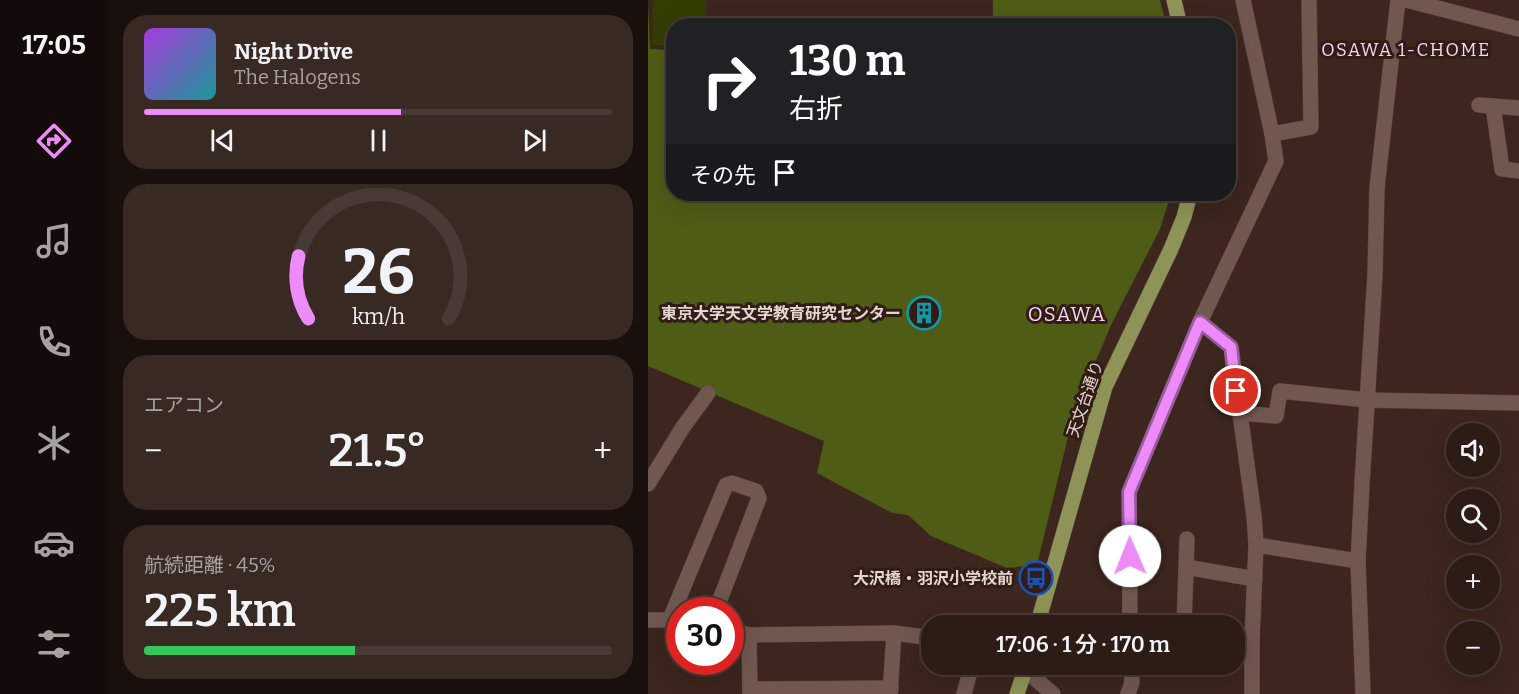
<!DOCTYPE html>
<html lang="ja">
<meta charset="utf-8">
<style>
:root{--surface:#2d1c16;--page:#392923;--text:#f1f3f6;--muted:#a7a1a1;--line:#483a35;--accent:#ed8cf9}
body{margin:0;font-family:Bitter,"Noto Sans JP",serif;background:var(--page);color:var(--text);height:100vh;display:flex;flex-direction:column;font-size:22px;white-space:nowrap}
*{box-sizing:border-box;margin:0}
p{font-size:20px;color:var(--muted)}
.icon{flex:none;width:33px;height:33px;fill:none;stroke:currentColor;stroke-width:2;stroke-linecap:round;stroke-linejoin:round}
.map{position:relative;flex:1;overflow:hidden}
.drawer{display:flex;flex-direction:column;gap:15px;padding:15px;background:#190f0c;width:540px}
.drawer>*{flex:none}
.banner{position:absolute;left:18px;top:18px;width:570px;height:183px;border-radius:24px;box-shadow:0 6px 24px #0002,0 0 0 2px var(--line);background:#202124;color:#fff;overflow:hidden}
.fabs{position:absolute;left:798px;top:423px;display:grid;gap:12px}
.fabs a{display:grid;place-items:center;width:54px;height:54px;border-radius:50%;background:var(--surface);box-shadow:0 6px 24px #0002,0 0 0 2px var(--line);font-size:30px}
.speed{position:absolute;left:18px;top:597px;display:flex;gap:12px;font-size:30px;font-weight:700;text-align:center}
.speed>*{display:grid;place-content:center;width:78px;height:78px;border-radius:50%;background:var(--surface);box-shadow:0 6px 24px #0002,0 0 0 2px var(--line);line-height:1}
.speed .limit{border:9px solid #d22;background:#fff;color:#111}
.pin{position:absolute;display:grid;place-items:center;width:51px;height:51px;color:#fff;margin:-26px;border:3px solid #fff;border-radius:50%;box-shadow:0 2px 6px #0007}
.me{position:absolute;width:66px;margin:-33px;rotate:359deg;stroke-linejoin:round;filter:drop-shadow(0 0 4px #0008)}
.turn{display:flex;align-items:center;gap:21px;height:126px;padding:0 24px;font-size:27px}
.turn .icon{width:78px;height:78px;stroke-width:2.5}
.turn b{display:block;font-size:42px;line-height:51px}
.then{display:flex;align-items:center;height:57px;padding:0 24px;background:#0003;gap:12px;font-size:22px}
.big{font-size:45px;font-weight:600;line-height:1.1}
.drawer .widget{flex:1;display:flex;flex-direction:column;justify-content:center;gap:9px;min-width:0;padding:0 21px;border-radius:24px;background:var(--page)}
.drawer .dial{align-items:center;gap:0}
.dial svg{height:156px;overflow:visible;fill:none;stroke:var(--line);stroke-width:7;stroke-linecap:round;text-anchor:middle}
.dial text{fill:var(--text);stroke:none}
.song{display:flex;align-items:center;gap:18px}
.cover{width:72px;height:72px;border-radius:9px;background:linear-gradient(135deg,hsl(280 70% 55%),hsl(180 70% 35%))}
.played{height:6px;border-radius:3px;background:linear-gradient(90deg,var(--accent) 55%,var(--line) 55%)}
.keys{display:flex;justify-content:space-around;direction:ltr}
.heat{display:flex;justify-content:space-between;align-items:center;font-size:33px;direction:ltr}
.charge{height:9px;border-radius:4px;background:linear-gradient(90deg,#34c759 45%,var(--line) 0)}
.trip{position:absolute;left:273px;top:615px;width:324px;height:60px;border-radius:24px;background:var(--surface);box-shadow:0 6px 24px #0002,0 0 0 2px var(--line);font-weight:600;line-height:60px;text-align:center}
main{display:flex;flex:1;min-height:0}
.tab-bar{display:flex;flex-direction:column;width:108px;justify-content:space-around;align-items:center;background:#120b09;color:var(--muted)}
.tab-bar .icon{width:42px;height:42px}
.tab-bar .on{color:var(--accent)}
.tab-bar b{font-size:27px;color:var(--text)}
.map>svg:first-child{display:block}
.green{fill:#333d03}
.forest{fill:#4f5c16}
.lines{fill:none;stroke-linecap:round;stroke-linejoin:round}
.minor-casing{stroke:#54423c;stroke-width:16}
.major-casing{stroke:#54423c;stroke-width:16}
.minor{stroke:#70584f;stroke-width:15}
.major{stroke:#8e9357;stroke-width:15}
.route-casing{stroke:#9a5ba2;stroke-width:15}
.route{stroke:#ed8cf9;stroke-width:10}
.labels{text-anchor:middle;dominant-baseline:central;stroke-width:6;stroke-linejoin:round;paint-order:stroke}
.poi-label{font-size:16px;font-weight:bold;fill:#e4d5d0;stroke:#311d15;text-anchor:end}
.street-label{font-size:16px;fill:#e4d5d0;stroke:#311d15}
.neighbourhood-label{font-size:18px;letter-spacing:1.5px;fill:#f5d4f8;stroke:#311d15}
.quarter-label{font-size:20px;letter-spacing:1.5px;fill:#f5d4f8;stroke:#311d15}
</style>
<main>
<nav class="tab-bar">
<b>17:05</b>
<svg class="icon on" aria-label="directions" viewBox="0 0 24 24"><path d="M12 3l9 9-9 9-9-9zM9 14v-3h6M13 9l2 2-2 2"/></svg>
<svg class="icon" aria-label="music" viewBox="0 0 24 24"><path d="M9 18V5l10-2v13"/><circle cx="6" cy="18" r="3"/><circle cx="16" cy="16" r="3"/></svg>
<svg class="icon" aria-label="phone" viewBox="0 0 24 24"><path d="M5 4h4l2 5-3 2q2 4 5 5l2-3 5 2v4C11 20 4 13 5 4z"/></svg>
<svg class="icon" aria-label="climate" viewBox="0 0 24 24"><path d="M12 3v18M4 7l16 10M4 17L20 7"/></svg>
<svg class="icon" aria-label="car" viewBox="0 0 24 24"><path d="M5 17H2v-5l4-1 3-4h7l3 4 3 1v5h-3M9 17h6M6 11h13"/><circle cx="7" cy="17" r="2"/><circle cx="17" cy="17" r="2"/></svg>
<svg class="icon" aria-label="filters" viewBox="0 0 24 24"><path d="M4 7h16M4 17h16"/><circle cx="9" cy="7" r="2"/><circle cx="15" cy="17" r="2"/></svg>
</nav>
<section class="drawer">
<div class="widget">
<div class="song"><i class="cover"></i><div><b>Night Drive</b><p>The Halogens</p></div></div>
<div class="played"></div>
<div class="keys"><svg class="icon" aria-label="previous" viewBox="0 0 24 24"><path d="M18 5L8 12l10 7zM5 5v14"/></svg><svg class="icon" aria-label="pause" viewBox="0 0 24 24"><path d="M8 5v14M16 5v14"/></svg><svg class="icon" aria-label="next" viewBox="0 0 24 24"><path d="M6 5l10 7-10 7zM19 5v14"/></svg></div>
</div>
<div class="widget dial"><svg viewBox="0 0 100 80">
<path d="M14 69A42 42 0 1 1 86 69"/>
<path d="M14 69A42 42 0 0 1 9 37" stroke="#ed8cf9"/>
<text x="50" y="56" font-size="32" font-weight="700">26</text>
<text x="50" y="72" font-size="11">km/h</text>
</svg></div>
<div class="widget"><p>エアコン</p>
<div class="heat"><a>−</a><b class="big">21.5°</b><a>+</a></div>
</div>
<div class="widget"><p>航続距離 · 45%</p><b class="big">225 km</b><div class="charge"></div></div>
</section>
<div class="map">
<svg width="871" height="694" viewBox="0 0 871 694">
<rect width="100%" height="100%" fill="#3c261e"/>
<!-- green -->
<polygon class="green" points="5,0 58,0 58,25 26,26 25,45 4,45"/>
<!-- forest -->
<g class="forest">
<polygon points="345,0 512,0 518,25 345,25"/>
<polygon points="0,4 2,49 25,50 26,194 523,194 512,229 464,323 426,412 389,565 359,568 283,536 260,515 244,513 169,473 176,441 0,366"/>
</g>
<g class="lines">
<!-- minor casing -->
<g class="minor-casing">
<g id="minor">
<polyline points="758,0 871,29"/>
<polyline points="831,105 871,108"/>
<polyline points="845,106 854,169 871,171"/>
<polyline points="624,134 663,127 661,0"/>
<polyline points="552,322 583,347 606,516 608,545 604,640 604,694"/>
<polyline points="591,413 628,416 632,391 719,400 871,403"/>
<polyline points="0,484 35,427 60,393"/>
<polyline points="608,545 710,561"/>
<polyline points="538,567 607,579"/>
<polyline points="22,619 78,485 84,483 108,491 111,498 68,610"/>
<polyline points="0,620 30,620"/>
<polyline points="482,626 481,492 552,322 628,161 624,134 595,0"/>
<polyline points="536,626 539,539"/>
<polyline points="82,630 101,635 246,633 284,638"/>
<polyline points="101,635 102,694"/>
<polyline points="586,637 604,640"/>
<polyline points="377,670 405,694"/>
<polyline points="102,689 243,688"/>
<polyline points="242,694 246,633"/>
<polyline points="316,694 324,664"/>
<polyline points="480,694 484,682 483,664"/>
<polyline points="715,694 710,561 714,484 727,275 729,188 750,0"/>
</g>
</g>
<!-- major casing -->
<g class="major-casing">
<g id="major">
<polyline points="526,0 532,26"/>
<polyline points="389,626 457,387 523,249 536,217 542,194"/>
<polyline points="369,694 379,664"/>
</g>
</g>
<!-- minor -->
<use href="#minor" class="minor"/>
<!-- major -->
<use href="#major" class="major"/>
</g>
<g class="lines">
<!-- route casing -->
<g class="route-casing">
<polyline id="route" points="482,556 481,492 552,322 583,347 588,391"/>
</g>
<!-- route -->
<use href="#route" class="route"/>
</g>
<!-- icons -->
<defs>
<g id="building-ring" transform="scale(1.725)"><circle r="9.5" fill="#311d15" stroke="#0f9aa8" stroke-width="1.5"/><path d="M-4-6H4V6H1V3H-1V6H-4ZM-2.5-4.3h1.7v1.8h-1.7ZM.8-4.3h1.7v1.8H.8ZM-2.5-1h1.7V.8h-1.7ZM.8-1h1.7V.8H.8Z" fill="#0f9aa8"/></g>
<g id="bus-ring" transform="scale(1.725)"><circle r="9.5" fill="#311d15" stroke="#1a4fb4" stroke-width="1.5"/><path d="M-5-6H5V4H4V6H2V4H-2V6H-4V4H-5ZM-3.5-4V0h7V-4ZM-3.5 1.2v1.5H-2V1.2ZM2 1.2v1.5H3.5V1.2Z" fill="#1a4fb4"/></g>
</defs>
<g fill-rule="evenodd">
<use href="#building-ring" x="276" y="313"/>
<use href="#bus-ring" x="388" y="578"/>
</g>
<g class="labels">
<!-- poi labels -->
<g class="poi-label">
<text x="253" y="313">東京大学天文学教育研究センター</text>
<text x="365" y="578">大沢橋・羽沢小学校前</text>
</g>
<!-- street labels -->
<g class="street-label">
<text transform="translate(437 399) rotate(-71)">天文台通り</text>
</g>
<!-- neighbourhood labels -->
<g class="neighbourhood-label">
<text x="758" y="50">OSAWA 1-CHOME</text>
</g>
<!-- quarter labels -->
<g class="quarter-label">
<text x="419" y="314">OSAWA</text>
</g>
</g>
</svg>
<div class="fabs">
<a><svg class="icon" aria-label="sound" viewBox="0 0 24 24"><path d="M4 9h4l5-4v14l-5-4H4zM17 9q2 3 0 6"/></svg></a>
<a><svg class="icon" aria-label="search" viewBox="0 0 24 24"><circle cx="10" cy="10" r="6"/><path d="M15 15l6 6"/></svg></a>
<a>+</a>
<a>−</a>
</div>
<div class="speed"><div class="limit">30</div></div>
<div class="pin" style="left:588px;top:391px;background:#d93025"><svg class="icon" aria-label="arrive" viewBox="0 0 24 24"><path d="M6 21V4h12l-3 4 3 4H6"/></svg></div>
<svg class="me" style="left:482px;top:556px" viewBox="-20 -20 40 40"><circle r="19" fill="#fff"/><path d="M0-13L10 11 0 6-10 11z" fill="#ed8cf9"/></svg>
<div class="trip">17:06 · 1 分 · 170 m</div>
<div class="banner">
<div class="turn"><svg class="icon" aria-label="right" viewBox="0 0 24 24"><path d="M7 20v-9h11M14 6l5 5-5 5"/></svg><div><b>130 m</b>右折</div></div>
<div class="then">その先<svg class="icon" aria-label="arrive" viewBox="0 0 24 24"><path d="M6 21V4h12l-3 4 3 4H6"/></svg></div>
</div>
</div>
</main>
